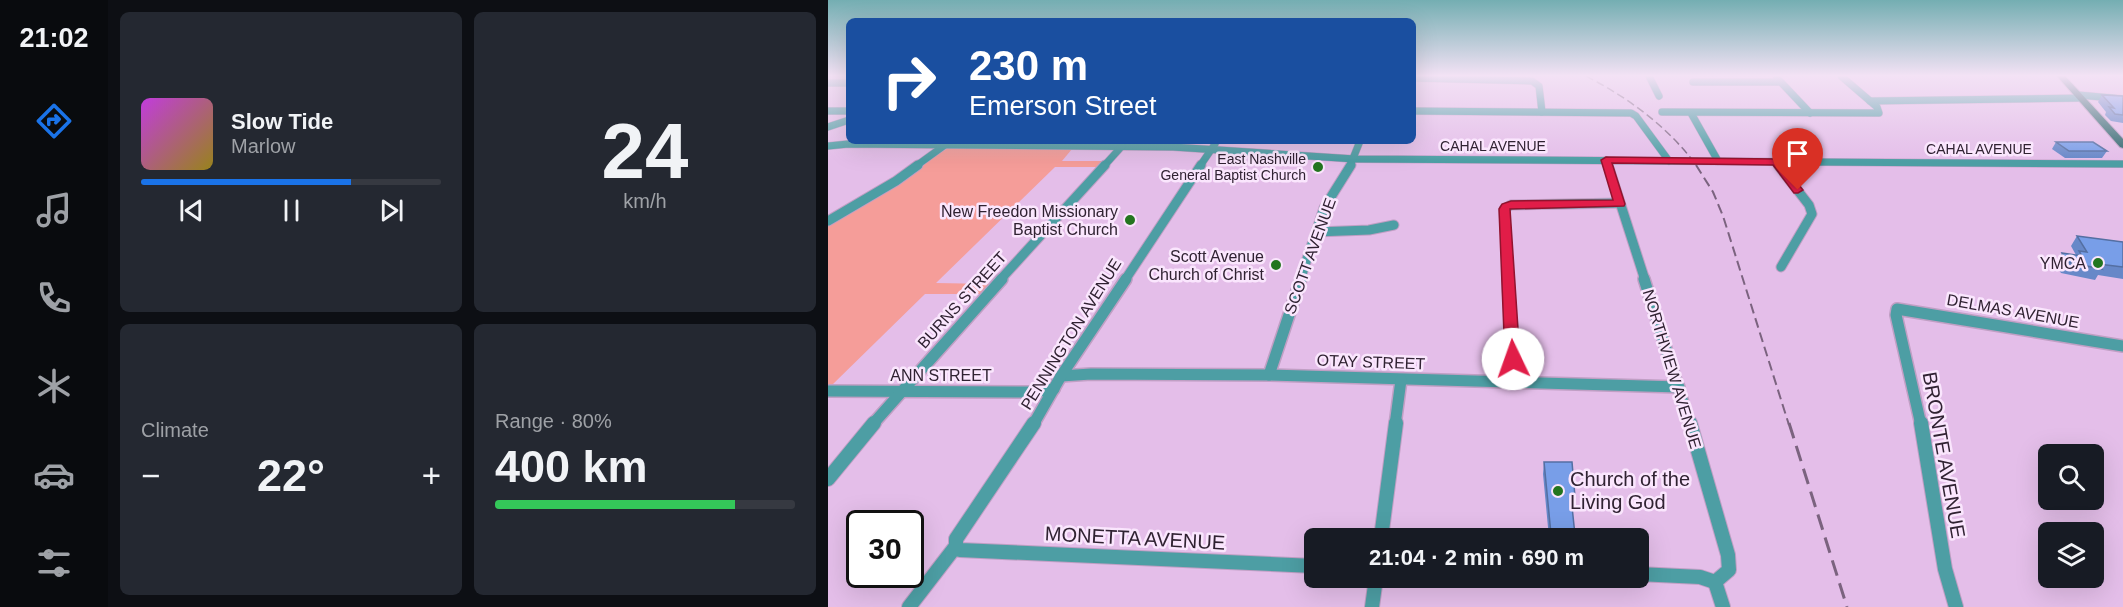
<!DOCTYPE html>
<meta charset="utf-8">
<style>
:root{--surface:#171b24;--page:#242831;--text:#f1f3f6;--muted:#9ea1a6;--line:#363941;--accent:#1a73e8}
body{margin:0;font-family:Arial,sans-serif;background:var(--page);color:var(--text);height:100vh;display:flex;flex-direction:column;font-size:22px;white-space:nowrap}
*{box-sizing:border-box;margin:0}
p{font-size:20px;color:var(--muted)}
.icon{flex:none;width:33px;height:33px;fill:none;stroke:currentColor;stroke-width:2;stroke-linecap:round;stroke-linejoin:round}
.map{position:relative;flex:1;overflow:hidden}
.details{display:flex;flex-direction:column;gap:12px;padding:12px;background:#0d0f14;width:720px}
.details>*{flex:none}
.banner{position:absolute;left:18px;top:18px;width:570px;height:126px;border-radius:9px;box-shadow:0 6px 24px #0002;background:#1a4fa0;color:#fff;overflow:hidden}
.buttons{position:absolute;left:1210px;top:444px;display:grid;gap:12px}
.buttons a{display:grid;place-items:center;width:66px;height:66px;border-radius:9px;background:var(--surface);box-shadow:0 6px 24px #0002;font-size:30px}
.speed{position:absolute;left:18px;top:510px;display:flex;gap:12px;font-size:30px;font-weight:700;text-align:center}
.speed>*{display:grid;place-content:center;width:78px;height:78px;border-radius:50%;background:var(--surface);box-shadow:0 6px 24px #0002;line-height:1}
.speed .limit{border:3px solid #111;border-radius:9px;background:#fff;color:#111}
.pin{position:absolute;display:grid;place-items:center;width:51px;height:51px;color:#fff;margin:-62px -26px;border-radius:50% 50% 50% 0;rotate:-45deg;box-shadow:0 0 6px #0007}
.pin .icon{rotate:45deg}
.me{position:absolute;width:66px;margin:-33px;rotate:357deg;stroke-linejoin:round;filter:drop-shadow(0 0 4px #0008)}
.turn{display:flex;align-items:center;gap:21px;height:126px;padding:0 24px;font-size:27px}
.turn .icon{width:78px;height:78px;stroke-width:2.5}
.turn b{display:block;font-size:42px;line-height:51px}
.big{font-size:45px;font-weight:700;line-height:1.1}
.details .card{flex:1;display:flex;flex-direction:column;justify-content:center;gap:9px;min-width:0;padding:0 21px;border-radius:9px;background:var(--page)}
.details .dial{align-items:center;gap:0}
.dial b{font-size:78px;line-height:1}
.song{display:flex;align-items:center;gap:18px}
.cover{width:72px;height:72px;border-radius:9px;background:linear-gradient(135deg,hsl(290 70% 55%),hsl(50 70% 35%))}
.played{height:6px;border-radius:3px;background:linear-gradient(90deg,var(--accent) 70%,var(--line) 70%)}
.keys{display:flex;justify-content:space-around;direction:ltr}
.heat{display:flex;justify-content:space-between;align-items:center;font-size:33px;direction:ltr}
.charge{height:9px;border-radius:4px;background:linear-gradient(90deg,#34c759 80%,var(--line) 0)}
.details .tiles{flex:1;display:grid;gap:12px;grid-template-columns:repeat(2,1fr)}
.trip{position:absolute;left:476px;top:528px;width:345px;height:60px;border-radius:9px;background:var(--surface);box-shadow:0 6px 24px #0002;font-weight:700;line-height:60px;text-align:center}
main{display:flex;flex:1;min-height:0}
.tab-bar{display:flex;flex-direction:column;width:108px;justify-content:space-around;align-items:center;background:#090b0e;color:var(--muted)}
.tab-bar .icon{width:42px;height:42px}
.tab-bar .on{color:var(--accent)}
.tab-bar b{font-size:27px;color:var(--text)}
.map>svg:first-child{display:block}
.green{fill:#f59d99}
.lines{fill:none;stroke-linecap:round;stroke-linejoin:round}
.minor-far3-casing{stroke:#c09fc4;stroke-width:8}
.minor-far2-casing{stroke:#c09fc4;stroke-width:11}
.minor-far1-casing{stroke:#c09fc4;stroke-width:14}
.minor-casing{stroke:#c09fc4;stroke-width:16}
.major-casing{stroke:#c09fc4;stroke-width:2}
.minor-far3{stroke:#4d9ea4;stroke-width:7}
.minor-far2{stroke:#4d9ea4;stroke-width:9}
.minor-far1{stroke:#4d9ea4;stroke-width:11}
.minor{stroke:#4d9ea4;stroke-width:14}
.major{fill:#2d666b;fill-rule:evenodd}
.rail-far2{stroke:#7b637f;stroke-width:1.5;stroke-dasharray:8 4;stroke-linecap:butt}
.rail-far1{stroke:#7b637f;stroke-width:2;stroke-dasharray:10 5;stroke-linecap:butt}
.rail{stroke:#7b637f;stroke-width:3;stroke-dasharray:16 8;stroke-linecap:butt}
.wall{fill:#6788c8}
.building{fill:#789ee8;stroke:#546fa2;stroke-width:1.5}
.route{fill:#e11d48;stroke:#92132f;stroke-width:1.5}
.poi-dot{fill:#23751f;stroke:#fae6fd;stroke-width:2}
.labels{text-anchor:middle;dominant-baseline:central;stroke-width:5;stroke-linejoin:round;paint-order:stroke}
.far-street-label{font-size:14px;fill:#302232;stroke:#fae6fd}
.far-poi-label{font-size:14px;fill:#302232;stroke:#fae6fd;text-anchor:end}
.poi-label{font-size:16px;fill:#302232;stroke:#fae6fd;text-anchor:end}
.street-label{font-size:16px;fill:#302232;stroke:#fae6fd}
.near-street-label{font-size:20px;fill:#302232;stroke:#fae6fd}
.near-poi-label{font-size:20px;fill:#302232;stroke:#fae6fd;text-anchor:start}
</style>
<main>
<nav class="tab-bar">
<b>21:02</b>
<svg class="icon on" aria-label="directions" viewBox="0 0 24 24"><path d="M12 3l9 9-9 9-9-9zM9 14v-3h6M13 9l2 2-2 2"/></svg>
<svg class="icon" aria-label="music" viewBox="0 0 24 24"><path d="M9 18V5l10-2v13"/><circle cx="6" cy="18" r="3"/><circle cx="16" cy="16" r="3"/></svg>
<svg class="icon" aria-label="phone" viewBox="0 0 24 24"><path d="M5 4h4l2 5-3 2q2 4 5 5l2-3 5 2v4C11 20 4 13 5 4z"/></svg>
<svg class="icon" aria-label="climate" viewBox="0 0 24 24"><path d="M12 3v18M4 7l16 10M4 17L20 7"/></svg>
<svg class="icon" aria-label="car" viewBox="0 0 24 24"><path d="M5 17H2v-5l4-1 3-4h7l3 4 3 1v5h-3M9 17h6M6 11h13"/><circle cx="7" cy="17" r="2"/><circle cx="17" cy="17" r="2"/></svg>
<svg class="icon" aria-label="filters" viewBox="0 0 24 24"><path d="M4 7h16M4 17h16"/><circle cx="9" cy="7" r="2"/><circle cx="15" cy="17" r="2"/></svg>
</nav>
<section class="details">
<div class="tiles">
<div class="card">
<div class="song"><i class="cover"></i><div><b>Slow Tide</b><p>Marlow</p></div></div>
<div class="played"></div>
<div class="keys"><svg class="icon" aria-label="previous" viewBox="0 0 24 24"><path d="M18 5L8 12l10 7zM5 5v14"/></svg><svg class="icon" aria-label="pause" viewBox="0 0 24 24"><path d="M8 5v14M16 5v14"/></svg><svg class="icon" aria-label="next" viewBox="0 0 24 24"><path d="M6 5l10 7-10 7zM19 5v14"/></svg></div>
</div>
<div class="card dial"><b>24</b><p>km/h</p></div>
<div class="card"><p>Climate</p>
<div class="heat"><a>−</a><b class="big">22°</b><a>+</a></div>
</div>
<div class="card"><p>Range · 80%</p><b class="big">400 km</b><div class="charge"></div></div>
</div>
</section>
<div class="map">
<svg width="1295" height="607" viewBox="0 0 1295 607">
<rect width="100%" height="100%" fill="#e4bee9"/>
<!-- green -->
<polygon class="green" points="120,148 244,149 234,161 278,161 272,167 227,167 108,283 164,284 155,294 97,294 4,385 0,385 0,225"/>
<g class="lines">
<!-- minor-far3 casing -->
<g class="minor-far3-casing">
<g id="minor-far3">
<polyline points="821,76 831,96"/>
<polyline points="585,78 704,81 711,86 714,112"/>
<polyline points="949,78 982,113"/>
<polyline points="865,82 952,82"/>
<polyline points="0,83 21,83"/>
<polyline points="1251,95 1295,99"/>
<polyline points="1042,101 1254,98"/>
<polyline points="0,111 21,111"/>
<polyline points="585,111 803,113 808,116 841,161"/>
<polyline points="834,112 1051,113 1049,107 1013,76"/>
<polyline points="863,113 890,161"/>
<polyline points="0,127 21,120"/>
<polyline points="0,146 20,144 345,147 527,159 1295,164"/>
<polyline points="778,160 780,166"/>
<polyline points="948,162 951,166"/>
<polyline points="88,166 117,145"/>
<polyline points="276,166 294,146"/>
<polyline points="372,166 387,144"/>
<polyline points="522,166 532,141"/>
</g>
</g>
<!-- minor-far2 casing -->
<g class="minor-far2-casing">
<g id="minor-far2">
<polyline points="780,165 817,280"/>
<polyline points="950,165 981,205 984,214 953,267"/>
<polyline points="0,221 68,181 90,165"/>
<polyline points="488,232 541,230 566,225"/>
<polyline points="172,280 277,165"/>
<polyline points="297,280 373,165"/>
<polyline points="472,280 496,208 523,165"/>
<polyline points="680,280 676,209 683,205 792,203"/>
</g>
</g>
<!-- minor-far1 casing -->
<g class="minor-far1-casing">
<g id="minor-far1">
<polyline points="680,279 686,383"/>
<polyline points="816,279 862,425"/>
<polyline points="441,375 473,279"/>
<polyline points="233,376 263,374 441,375 851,387"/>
<polyline points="0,391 205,392 226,389"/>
<polyline points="44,425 174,279"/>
<polyline points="205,425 233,376 298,279"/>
<polyline points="567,425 573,380"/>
<polyline points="1093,425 1068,315 1069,309 1295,346"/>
</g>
</g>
<!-- minor casing -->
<g class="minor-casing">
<g id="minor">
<polyline points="862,423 900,555 901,570 887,582"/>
<polyline points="1093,423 1117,569 1128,607"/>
<polyline points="0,479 46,423"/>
<polyline points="553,538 568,423"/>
<polyline points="128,546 132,550 486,566"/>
<polyline points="810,574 872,577 887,582"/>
<polyline points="887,582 895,607"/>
<polyline points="81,607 128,546 128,539 206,423"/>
<polyline points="544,607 548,578"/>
</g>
</g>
<!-- major casing -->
<g class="major-casing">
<polygon id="major" points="1229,76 1237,76 1295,139 1295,148 1292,147"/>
</g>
<!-- minor-far3 -->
<use href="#minor-far3" class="minor-far3"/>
<!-- minor-far2 -->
<use href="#minor-far2" class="minor-far2"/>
<!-- minor-far1 -->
<use href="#minor-far1" class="minor-far1"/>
<!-- minor -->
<use href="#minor" class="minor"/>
<!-- major -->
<use href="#major" class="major"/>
<!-- rail-far2 -->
<path class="rail-far2" d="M758,76C802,99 839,126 869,166"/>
<!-- rail-far1 -->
<polyline class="rail-far1" points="868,165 885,192 895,216 961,425"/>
<!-- rail -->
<polyline class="rail" points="961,423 1019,607"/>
</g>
<!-- wall -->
<g class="wall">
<polygon points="1274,95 1295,96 1295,123 1283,121 1277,115 1278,112 1270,102"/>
<polygon points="1228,142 1279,151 1274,158 1237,158 1224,149"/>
<polygon points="1249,236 1295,242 1295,279 1270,275 1267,280 1233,273 1227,264 1234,253 1248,255 1243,246"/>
<polygon points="716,462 747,497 745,508 744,508 747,535 746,538 721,538 715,474"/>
</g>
<!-- building -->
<g class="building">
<polygon points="1274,95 1295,96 1295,115 1287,114 1281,107 1286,108"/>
<polygon points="1228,142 1265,142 1279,151 1241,151"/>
<polygon points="1249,236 1295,242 1295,267 1270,264 1274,269 1239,262 1234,253 1254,256 1251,251 1259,252"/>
<polygon points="716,462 744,462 747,497 743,497 747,535 723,534"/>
</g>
<!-- sky -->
<linearGradient id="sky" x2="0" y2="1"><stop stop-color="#74aeb2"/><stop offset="0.47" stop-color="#f3e2f5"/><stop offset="1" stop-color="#f3e2f5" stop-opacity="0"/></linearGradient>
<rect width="1295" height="161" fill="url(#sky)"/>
<!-- route -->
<polygon class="route" points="778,157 948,159 951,160 975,190 970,193 966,193 945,165 784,163 797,204 796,206 682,209 692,359 685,364 679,362 677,359 671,209 674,204 683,201 785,200 773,160"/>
<!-- markers -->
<g class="poi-dot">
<circle cx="490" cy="167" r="6"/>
<circle cx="302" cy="220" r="6"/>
<circle cx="1270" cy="263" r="6"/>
<circle cx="448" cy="265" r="6"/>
<circle cx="730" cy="491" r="6"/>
</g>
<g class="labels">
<!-- far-street labels -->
<g class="far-street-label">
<text x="665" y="146">CAHAL AVENUE</text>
<text x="1151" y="149">CAHAL AVENUE</text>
</g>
<!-- far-poi labels -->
<g class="far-poi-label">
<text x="478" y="159">East Nashville<tspan x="478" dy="16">General Baptist Church</tspan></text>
</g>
<!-- poi labels -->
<g class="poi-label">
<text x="290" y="211">New Freedon Missionary<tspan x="290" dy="18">Baptist Church</tspan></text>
<text x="436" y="256">Scott Avenue<tspan x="436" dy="18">Church of Christ</tspan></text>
<text x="1258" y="263">YMCA</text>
</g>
<!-- street labels -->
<g class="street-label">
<text transform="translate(482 256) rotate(-70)">SCOTT AVENUE</text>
<text transform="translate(134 300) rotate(-48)">BURNS STREET</text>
<text transform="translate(1185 311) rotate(10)">DELMAS AVENUE</text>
<text transform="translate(243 334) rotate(-58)">PENNINGTON AVENUE</text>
<text transform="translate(543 362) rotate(2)">OTAY STREET</text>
<text transform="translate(844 369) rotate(73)">NORTHVIEW AVENUE</text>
<text x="113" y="375">ANN STREET</text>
</g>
<!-- near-street labels -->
<g class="near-street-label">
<text transform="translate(1116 455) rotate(80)">BRONTE AVENUE</text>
<text transform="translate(307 538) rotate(3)">MONETTA AVENUE</text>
</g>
<!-- near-poi labels -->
<g class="near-poi-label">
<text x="742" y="479">Church of the<tspan x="742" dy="23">Living God</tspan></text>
</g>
</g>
</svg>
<div class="buttons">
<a><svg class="icon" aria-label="search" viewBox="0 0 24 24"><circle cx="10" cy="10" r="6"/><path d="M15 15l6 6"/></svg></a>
<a><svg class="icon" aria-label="layers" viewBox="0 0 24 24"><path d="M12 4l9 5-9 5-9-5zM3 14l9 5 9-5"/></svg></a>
</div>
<div class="speed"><div class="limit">30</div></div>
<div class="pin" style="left:970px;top:190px;background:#d93025"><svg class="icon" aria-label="arrive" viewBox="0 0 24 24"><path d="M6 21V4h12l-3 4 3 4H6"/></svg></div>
<svg class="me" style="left:685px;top:359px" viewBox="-20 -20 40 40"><circle r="19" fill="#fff"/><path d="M0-13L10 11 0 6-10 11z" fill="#e11d48"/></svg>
<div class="trip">21:04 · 2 min · 690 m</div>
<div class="banner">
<div class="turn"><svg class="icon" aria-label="right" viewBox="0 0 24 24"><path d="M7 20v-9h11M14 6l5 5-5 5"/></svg><div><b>230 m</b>Emerson Street</div></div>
</div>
</div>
</main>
